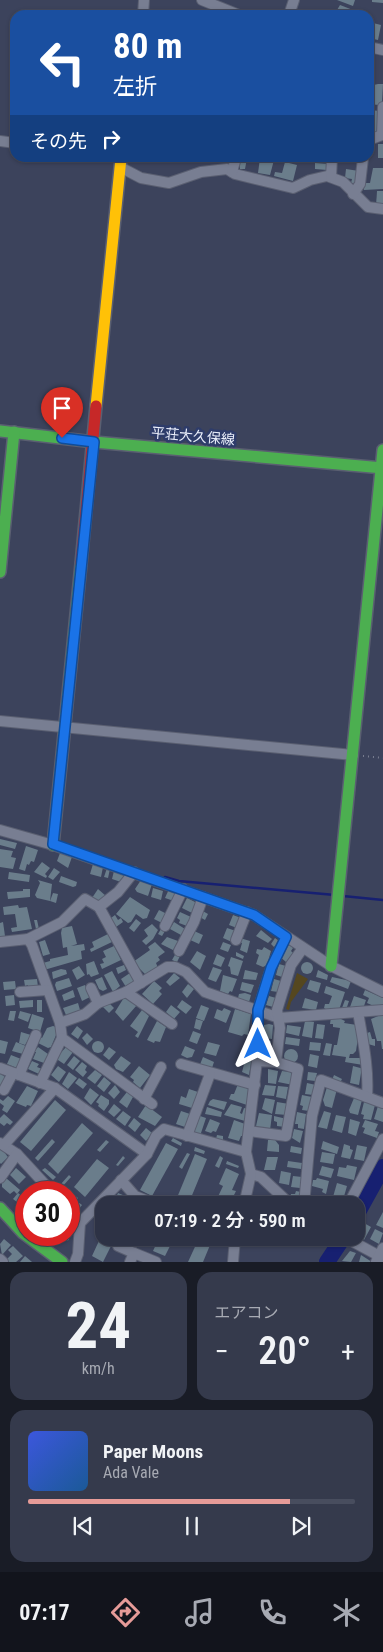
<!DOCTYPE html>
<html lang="ja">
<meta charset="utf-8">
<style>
:root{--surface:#2d3245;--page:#353a4c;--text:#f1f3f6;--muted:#a7aab3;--line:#484d5e;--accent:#e69b98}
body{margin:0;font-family:"Roboto Condensed","Noto Sans JP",sans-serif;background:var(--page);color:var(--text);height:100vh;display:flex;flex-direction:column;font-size:19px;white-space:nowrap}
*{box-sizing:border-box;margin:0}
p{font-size:16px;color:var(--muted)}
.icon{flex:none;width:28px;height:28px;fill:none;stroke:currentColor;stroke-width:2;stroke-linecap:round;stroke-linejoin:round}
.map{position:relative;height:1262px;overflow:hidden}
.side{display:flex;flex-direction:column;gap:10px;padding:10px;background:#191c26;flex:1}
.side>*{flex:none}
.hud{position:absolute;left:10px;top:10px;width:364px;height:152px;border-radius:15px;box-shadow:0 1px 4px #0004,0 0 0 1px var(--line);background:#1a4fa0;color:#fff;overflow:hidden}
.speed{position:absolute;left:15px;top:1181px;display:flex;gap:10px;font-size:25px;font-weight:700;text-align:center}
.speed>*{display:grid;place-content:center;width:65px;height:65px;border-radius:50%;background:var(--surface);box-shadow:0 1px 4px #0004,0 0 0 1px var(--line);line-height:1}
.speed .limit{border:8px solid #d22;background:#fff;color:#111}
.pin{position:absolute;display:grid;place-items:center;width:42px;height:42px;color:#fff;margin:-51px -21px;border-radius:50% 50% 50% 0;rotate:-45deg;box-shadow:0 0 5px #0007}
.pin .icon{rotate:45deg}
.me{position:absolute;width:55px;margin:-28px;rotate:0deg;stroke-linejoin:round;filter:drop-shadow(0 0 4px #0008)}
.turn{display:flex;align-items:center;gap:18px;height:105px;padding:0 20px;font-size:22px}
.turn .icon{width:65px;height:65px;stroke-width:2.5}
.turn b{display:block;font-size:35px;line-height:42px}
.then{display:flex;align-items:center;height:48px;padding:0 20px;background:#0003;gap:10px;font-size:19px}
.big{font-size:38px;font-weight:600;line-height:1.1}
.side .tile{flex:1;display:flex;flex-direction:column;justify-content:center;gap:8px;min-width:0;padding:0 18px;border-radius:15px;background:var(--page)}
.side .dial{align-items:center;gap:0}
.dial b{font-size:65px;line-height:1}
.song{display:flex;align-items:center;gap:15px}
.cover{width:60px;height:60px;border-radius:8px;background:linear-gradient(135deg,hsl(230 70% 55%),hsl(210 70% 35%))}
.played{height:5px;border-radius:2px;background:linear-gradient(90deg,var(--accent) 80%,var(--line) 80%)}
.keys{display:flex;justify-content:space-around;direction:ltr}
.heat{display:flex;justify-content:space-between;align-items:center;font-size:28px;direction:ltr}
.side .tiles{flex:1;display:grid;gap:10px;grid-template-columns:1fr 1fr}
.tile:last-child{grid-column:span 2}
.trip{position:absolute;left:95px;top:1196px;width:270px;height:50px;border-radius:15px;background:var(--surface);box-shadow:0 1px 4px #0004,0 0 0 1px var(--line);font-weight:600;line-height:50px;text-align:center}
.tab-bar{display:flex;height:80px;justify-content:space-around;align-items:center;background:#12141c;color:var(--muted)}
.tab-bar .icon{width:35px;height:35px}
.tab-bar .selected{color:var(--accent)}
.tab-bar b{font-size:22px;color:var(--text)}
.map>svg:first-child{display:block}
.green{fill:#55471f}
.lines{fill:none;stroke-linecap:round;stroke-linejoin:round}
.stream{stroke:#172071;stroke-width:2.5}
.river{stroke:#172071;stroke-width:16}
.building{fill:#6a7d8b}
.street-casing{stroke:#5a5f71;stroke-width:12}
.fast-casing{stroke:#5a5f71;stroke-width:14}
.slow-casing{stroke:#5a5f71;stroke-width:14}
.jam-casing{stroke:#5a5f71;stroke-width:14}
.path{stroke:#7a7f91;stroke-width:2;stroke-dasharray:1 4;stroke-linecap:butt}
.street{stroke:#787e92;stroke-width:10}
.fast{stroke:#4caf50;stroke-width:11}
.slow{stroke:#ffc107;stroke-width:11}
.jam{stroke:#c62828;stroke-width:11}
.route-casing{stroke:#114b97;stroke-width:12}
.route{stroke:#1a73e8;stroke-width:9}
.labels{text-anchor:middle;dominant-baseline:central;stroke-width:5;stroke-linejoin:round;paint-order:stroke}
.street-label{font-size:14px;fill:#ecf0fc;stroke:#2e3c6a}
</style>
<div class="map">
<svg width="383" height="1262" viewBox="0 0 383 1262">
<rect width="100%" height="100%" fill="#3c435c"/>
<!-- green -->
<polygon class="green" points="297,973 308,979 291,1002 289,1010 286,1009"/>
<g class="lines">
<!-- stream -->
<g class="stream">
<polyline points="165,877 179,881 335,895"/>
<polyline points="343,896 383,900"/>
</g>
<!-- river -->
<g class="river">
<polyline points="356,1216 383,1167"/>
<polyline points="327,1262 343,1238"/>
</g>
</g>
<!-- building -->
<g class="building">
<polygon points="337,0 355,0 353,6"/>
<polygon points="372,0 383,0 383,3 372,2"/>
<polygon points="340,5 353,10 351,15 334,15"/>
<polygon points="373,23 381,25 378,40 369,38 369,29 372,30"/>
<polygon points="378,84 383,84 382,103 379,105 369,104 369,86"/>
<polygon points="369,110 380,111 377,120 381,120 381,133 369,138 370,120 375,120 369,120"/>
<rect x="369" y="142" width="3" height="10"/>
<rect x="378" y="144" width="5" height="14"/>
<polygon points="240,158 247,158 245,169 240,169"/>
<polygon points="260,158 274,160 270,175 258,173"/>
<polygon points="285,162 297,165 293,181 274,176 275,172 282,173"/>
<polygon points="315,163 328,164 327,170 315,169"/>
<polygon points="373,168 383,168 383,189 364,190 364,183 370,183"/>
<polygon points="346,169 359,171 358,184 351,183 352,179 345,178"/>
<polygon points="377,191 383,191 383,206 376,206"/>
<polygon points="0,839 17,843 15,849 0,845"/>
<polygon points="26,846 38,850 34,862 31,861 29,865 27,864 25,871 19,869"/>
<polygon points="0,849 13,851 11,857 16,858 13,869 0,867"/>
<polygon points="60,853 72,857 68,868 57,861"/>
<polygon points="42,862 50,868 45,874 47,876 46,878 34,872"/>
<polygon points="93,864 103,867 101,877 90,874"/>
<polygon points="54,868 60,872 53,880 48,877"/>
<polygon points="107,868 110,869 108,878 104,877"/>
<polygon points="114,871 127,874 124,883 112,879"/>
<polygon points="9,872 30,875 29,882 8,879"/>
<polygon points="61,876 77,882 76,886 73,887 59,882"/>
<polygon points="38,880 52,884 50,901 37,898 35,895 40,883"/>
<polygon points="141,880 152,884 148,896 137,892 135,889"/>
<polygon points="153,888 163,891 161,900 151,897"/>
<polygon points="23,889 30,889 30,897 8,899 7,892 23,891"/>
<polygon points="98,889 106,896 98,903 92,898"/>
<polygon points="169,889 177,892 174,901 165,898"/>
<polygon points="53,893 58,894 56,903 50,901"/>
<polygon points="130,897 150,910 147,918 143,919 136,914 131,922 128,923 116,914"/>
<polygon points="187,898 197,903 192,913 182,908"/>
<polygon points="18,905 19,908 27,907 32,929 12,932 11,928 17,927 15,914 4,915 3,907"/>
<polygon points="159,910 167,914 162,923 154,919"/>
<polygon points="201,910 208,914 205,920 198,916"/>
<polygon points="180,912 191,917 187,926 179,923 180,920 177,918"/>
<polygon points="115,915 118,920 121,918 123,922 116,927 111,918"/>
<polygon points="233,915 241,918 237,928 229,925"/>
<polygon points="136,919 141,923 134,932 129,928"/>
<polygon points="34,920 37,920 39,929 36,929"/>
<polygon points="3,922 5,936 0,937 0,923"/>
<polygon points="174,922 185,929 181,935 170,929"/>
<polygon points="152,924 158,930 153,939 146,945 142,941 148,936 144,930"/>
<polygon points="72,926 77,944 71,946 84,944 85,950 81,951 82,959 44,970 43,963 50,961 50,959 68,955 67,947 63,948 61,933 62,928"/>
<polygon points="227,928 236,931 232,942 223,938"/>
<polygon points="161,929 165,931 162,936 158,934"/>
<polygon points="192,930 203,935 199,944 188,939"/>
<polygon points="261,930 272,939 268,943 256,936"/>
<polygon points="108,934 112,942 91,952 90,949 94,947 92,942"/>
<polygon points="167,937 178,941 173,950 161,944"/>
<polygon points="240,938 250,941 247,953 240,950 242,943 239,942"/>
<polygon points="275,938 279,941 274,947 271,944"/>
<polygon points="45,940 50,954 43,956 39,942"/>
<polygon points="155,942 165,952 158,957 160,960 156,963 158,968 147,976 133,962 150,950 148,947"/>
<polygon points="223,942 231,945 228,952 220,949"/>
<polygon points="289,945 293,948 291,951 293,953 286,962 279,956"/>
<polygon points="114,946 121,960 102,969 100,964 104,963 102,959 106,957 103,951"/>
<polygon points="264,947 271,951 267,965 263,967 256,964 259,955 256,953 257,949 262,950"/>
<polygon points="197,951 206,956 200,970 190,962"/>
<polygon points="236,952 244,956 243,959 236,956"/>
<polygon points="176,953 180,956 177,962 172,960"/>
<polygon points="217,954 225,958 221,967 213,964"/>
<polygon points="231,957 243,961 238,976 231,974 230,967 228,966"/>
<polygon points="94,961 99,974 91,977 89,974 87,975 86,964"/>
<circle cx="307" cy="968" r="6"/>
<polygon points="279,964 286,966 282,977 276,975"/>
<polygon points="124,965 126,970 118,974 116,968"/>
<polygon points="79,966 85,975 77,980 72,970"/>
<polygon points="213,967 222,970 216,982 208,979"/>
<polygon points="61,969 66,970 67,974 53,979 52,972"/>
<polygon points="245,970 258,973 256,980 243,979"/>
<polygon points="318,970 328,975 327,980 316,977"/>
<polygon points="112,971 120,986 113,992 104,975"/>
<polygon points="130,973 135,981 126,987 121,979"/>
<polygon points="174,973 180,978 170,986 166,982"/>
<polygon points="223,975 237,979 232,992 230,991 228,994 220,991"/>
<polygon points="102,977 107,989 103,991 99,989 95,980"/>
<polygon points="332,977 351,981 348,989 330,982"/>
<polygon points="69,978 72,986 57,991 55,985 56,982"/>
<polygon points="37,979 38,987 28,988 28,985 25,986 24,980"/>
<polygon points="274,979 281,981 278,992 271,991"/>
<polygon points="310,980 321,983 318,993 307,989"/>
<polygon points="15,981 16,989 4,990 3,982"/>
<polygon points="154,981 162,988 159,991 162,994 153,1004 142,994"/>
<polygon points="242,982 254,985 251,993 240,990"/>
<polygon points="188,984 194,989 187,998 182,992"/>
<polygon points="85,985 90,997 82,1001 77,988"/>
<polygon points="326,986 345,992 339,1010 327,1010 324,1008 325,1004 329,1004 332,996 324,993"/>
<polygon points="73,990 75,997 64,1001 62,995"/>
<polygon points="365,990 383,998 383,1007 377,1005 376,1007 367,1003 369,998 363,995"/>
<polygon points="245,993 251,995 249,1002 238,998 239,994"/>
<polygon points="14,995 15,1005 6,1006 5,996"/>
<polygon points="125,996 137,1005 123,1021 115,1012"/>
<polygon points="269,996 276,998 273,1007 266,1005"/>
<polygon points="354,996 366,1000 363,1009 350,1007"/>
<polygon points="305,998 318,1002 316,1010 302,1008"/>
<polygon points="33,1000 33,1007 20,1008 19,1001"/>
<rect x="37" y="1000" width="5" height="12"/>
<polygon points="182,1000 192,1007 186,1014 177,1007"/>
<polygon points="345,1000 349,1001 346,1010 342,1008"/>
<polygon points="108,1002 114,1008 109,1013 103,1007"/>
<polygon points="78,1003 80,1010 66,1015 63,1008"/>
<polygon points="171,1005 180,1012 174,1019 166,1012"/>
<polygon points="201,1005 209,1008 204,1021 196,1018"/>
<polygon points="224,1008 231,1011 226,1023 214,1018 217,1009 222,1011"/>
<polygon points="235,1009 251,1014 248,1035 244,1034 242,1036 228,1032"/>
<polygon points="142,1010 149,1016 138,1038 135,1036 138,1032 130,1026"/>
<polygon points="10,1011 16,1011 14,1021 8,1020"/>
<polygon points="20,1011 31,1014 28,1022 18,1018"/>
<polygon points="32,1014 44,1018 40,1032 28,1028"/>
<polygon points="383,1014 383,1049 382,1049 381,1041 377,1041 371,1019"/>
<polygon points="331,1017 341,1019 345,1021 344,1023 357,1025 356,1030 359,1031 356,1051 353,1054 350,1054 349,1058 364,1058 363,1065 345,1062 346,1057 332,1055 334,1045 337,1045 340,1028 333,1027 333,1024 330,1024"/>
<polygon points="196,1019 203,1021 200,1030 194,1028"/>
<polygon points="157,1021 166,1027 160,1042 155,1041 154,1043 147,1040"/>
<polygon points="305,1021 314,1022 312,1038 302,1036"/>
<polygon points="269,1024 273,1025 272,1039 264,1038 264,1025"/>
<polygon points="317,1024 325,1025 323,1039 315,1038"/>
<polygon points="287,1025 301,1027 299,1036 286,1033"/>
<polygon points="53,1026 59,1028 51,1047 48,1048 36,1042 38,1036 42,1038 47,1028"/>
<polygon points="77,1026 83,1031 78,1039 71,1034"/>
<polygon points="193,1031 201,1034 197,1044 189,1041"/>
<polygon points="21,1032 31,1035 25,1045 19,1043"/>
<polygon points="370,1032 372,1039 375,1039 375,1046 368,1044 367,1033"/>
<polygon points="87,1033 93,1039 87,1045 82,1038"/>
<polygon points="286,1037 300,1039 299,1046 285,1044"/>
<polygon points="0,1040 8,1042 5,1054 0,1053"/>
<polygon points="264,1040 271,1041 269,1052 266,1055 263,1055"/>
<circle cx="98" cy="1047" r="6"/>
<polygon points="16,1042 26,1046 23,1054 12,1051"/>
<polygon points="208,1042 220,1045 216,1056 204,1053"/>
<polygon points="310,1042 321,1043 320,1051 309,1050"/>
<polygon points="326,1043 332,1044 330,1056 323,1055"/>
<polygon points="185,1046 195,1050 192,1057 187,1058 181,1055"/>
<polygon points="38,1047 48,1054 44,1063 33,1059 36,1052 34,1052"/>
<polygon points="66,1047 73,1052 64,1064 58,1060 58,1056"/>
<polygon points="109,1047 116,1052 109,1060 103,1055"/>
<circle cx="291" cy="1056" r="7"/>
<polygon points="310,1054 319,1056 317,1068 308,1066"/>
<polygon points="11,1055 21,1059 17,1068 7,1064"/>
<polygon points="74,1056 80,1061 73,1070 67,1065"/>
<polygon points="121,1056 131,1063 123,1072 116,1069 114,1065"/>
<polygon points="203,1057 214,1062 211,1071 199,1067"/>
<polygon points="246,1057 252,1058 249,1075 242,1072"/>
<polygon points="32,1061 39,1064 37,1067 42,1069 39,1074 28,1069"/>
<polygon points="82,1062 87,1066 85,1070 87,1072 83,1077 75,1070"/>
<polygon points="58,1066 66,1072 59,1082 51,1075"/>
<polygon points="139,1066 150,1075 140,1088 133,1082 134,1080 130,1077"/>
<polygon points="353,1066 364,1069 364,1073 361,1073 359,1085 350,1083"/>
<polygon points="268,1069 278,1071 276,1084 268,1083"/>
<polygon points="95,1070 102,1075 95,1084 87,1078"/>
<polygon points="282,1071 290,1072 294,1077 293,1085 278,1082"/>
<polygon points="69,1072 77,1078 68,1089 62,1084"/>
<polygon points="308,1072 317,1073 315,1081 307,1080"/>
<polygon points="0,1073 6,1078 0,1089"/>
<polygon points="334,1075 342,1079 340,1083 332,1080"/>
<polygon points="104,1077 111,1083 104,1092 97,1086"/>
<polygon points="79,1078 87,1084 83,1089 75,1083"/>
<polygon points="307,1083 316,1085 313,1095 305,1094"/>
<polygon points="238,1084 250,1090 247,1105 229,1099 231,1094 234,1094"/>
<polygon points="115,1085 120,1092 114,1099 108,1093"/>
<polygon points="265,1085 276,1086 274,1096 262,1095"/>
<polygon points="27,1086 38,1091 31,1106 27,1105 26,1107 16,1103"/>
<polygon points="278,1086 288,1087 286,1099 276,1097"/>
<polygon points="327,1087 337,1089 332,1108 325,1106 323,1100"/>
<polygon points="90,1088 99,1095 91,1105 84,1098"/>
<polygon points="189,1089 198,1092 192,1108 179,1104 181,1096 186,1098"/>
<polygon points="127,1092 133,1097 127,1108 119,1102"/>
<polygon points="101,1095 109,1100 109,1104 104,1111 98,1106 99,1104 96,1102"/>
<polygon points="302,1095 312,1097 309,1111 302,1110 303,1106 300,1105"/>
<polygon points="8,1096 15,1101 7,1113 2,1110 4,1106 0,1103 0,1099 3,1101"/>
<polygon points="265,1098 275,1100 272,1114 262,1109"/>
<polygon points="354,1098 362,1100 358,1115 350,1113 349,1110"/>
<polygon points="213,1099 227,1102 224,1110 208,1105 210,1101"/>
<polygon points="55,1100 66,1110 31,1151 20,1142"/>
<polygon points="277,1102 289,1104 287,1115 275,1114"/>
<polygon points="364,1102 375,1105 371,1120 363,1119 364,1115 361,1114"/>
<polygon points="114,1104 121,1110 114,1117 108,1112"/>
<polygon points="231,1104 242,1107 240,1113 242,1114 244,1108 248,1109 245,1121 224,1115"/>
<polygon points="146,1105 162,1117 155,1126 138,1117"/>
<polygon points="378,1106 383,1108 383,1122 374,1119"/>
<polygon points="207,1107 222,1112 221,1117 205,1114"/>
<polygon points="123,1111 131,1117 125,1126 116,1119"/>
<polygon points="181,1111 193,1115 188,1128 176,1124"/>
<polygon points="324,1111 331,1113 327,1129 318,1127"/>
<polygon points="297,1112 306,1114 304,1129 298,1128 298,1124 295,1124"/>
<polygon points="259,1113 272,1115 270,1130 259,1128 256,1126"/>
<polygon points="4,1114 13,1122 10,1125 7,1123 4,1126 0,1123 0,1118"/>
<polygon points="197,1115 206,1118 200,1136 193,1133"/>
<polygon points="336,1115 346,1117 342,1133 332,1130"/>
<polygon points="274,1116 287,1119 285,1127 277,1126 277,1122 274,1121"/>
<polygon points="134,1118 141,1124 135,1132 128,1126"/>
<polygon points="210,1119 220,1123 216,1132 213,1131 211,1133 205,1131"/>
<polygon points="350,1119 360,1122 356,1136 348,1133"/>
<polygon points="234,1120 245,1124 244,1136 241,1136 239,1141 228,1138"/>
<polygon points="365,1120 378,1124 375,1131 379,1132 377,1138 363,1133 365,1128 362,1127"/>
<polygon points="82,1123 93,1133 58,1174 48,1164"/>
<polygon points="146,1128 152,1133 146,1141 140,1135"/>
<polygon points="294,1129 303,1131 300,1143 292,1138"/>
<polygon points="217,1135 223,1136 223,1140 216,1139"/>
<polygon points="173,1138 182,1143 181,1146 171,1141"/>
<polygon points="52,1139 55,1142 38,1161 35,1158"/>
<polygon points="106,1140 109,1142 100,1152 97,1150"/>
<polygon points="268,1140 275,1140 279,1145 279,1152 267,1151"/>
<polygon points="323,1141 339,1147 337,1154 321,1149"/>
<polygon points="166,1143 178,1149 152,1196 140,1190"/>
<polygon points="344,1144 350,1146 350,1149 353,1150 350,1159 341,1157"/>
<polygon points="357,1145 367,1147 364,1161 354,1159"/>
<polygon points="291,1146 302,1148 301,1154 290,1152"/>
<polygon points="0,1147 8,1157 1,1164 0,1163"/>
<polygon points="195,1147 205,1151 204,1154 194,1151"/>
<polygon points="322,1152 335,1154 333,1164 320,1162"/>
<polygon points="187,1153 190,1154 182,1169 179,1167"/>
<polygon points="195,1154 207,1159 188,1205 174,1205"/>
<polygon points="123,1156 125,1158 118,1166 116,1165"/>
<polygon points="220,1156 223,1158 219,1168 215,1166"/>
<polygon points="267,1157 278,1157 275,1170 264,1170"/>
<polygon points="97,1159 109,1168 85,1197 74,1187"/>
<polygon points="227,1161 239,1166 238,1168 226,1164"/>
<polygon points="288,1161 302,1163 301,1169 287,1167"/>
<polygon points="347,1165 357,1167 354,1180 337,1176 339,1167 346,1168"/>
<polygon points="322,1166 334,1169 331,1178 319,1175"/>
<polygon points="16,1168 26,1177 19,1184 10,1175"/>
<polygon points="45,1168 56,1177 53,1180 42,1170"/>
<polygon points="226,1168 239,1174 232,1190 236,1191 229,1205 214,1205 223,1186 219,1184"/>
<polygon points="281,1171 291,1173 289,1185 279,1183"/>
<polygon points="69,1175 71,1177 62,1187 60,1185"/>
<polygon points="293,1176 302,1177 300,1188 291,1187"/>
<polygon points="6,1178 20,1190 17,1194 14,1191 10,1194 2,1187 2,1182"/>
<polygon points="317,1178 329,1181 326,1194 322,1192 323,1189 312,1186 313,1180 316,1180"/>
<polygon points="337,1183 347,1186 343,1200 333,1197"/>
<polygon points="296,1191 301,1192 299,1201 290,1199 291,1194 295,1194"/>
<polygon points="70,1192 78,1198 75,1202 69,1197"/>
<polygon points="18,1193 22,1196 17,1202 13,1199"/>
<polygon points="118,1193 135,1200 133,1205 113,1204"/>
<polygon points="78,1202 82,1205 79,1209 75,1206"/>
<polygon points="383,1212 383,1228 376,1225"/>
<polygon points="364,1223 371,1227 364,1240 359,1234"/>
<polygon points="375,1229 383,1233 379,1244 370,1239"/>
<polygon points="104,1230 104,1238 115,1238 103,1262 92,1256"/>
<polygon points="60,1235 68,1235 69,1240 61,1242"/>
<polygon points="159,1238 174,1238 165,1256 153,1251"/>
<polygon points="199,1238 213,1238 203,1262 188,1262"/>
<polygon points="4,1239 11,1245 2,1255 0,1244"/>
<polygon points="13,1246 23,1256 16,1262 9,1262 7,1259 12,1254 8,1250"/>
<polygon points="350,1251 356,1253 351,1262 342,1261"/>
<polygon points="361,1255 372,1262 359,1262"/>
<polygon points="25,1256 32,1262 20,1262"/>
</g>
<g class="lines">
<!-- street casing -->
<g class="street-casing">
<g id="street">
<polyline points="202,0 239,15"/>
<polyline points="143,15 144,0"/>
<polyline points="289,15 294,0"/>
<polyline points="369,47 383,50"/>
<polyline points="369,140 382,135 383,107"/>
<polyline points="0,141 15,143"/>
<polyline points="120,167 141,178 169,183 201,172 227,169 235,174 293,188 310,180 327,176 343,182 368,207 383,209"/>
<polyline points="232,172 236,158"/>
<polyline points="331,177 332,158"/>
<polyline points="353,194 360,184 363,158"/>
<polyline points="0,721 353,755"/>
<polyline points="0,830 53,845 254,915 331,966 383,992"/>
<polyline points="99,907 141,983"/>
<polyline points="165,926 183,889"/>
<polyline points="28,939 62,922 85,899 99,907 118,892 134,872"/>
<polyline points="236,940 247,912"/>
<polyline points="0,942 28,939 32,945 60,1023 62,1038 152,1104"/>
<polyline points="179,951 194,922 203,897"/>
<polyline points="91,988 98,1003"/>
<polyline points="20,992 47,990"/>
<path d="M358,1012C363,1041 369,1068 367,1097"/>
<polyline points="60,1023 85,1014 98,1003 126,992"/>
<polyline points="172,1024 126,992 167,967 175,967 186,972 205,992 279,1018 383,1010"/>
<polyline points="257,1061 258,1010 271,968 286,937"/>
<polyline points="181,1064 255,1085"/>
<polyline points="0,1068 55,1088 147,1154"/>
<polyline points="19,1075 36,1035"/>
<polyline points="40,1083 62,1038"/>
<polyline points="4,1090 13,1073"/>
<polyline points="144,1099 161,1067"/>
<polyline points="249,1131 286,1136 298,1069 276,1062"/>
<polyline points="187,1136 210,1074"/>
<polyline points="0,1143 17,1154 52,1192"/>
<polyline points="4,1145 55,1088"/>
<polyline points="251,1174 261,1177 291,1205"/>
<polyline points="0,1178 17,1154"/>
<polyline points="121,1180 135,1196 158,1205"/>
<polyline points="244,1205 251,1174 246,1152 257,1061 276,1062 280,1028 277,1010 291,965 303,948"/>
<polyline points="304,1205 312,1116 321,1080 383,1103"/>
<polyline points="348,1205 383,1139"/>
<polyline points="69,1211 80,1223 147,1154 156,1136 164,1129 246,1152"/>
<polyline points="346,1238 383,1258"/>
<polyline points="118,1246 134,1253"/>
<polyline points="0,1259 3,1262"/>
<polyline points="75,1262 78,1254 80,1223"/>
<polyline points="130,1262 134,1253 156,1262"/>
<polyline points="233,1262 235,1238"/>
<polyline points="376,1262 383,1248"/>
</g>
</g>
<!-- fast casing -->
<g class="fast-casing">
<g id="fast">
<polyline points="0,431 94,442 383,468"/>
<polyline points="0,572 14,432"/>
<polyline points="53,845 81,564"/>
<polyline points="331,966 383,450"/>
<polyline points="0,1208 23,1233 62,1262"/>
</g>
</g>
<!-- slow casing -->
<g class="slow-casing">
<polyline id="slow" points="96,406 121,158"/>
</g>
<!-- jam casing -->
<g class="jam-casing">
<polyline id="jam" points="81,564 96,406"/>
</g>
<!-- path -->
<polyline class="path" points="363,756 383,758"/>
<!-- street -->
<use href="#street" class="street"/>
<!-- fast -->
<use href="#fast" class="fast"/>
<!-- slow -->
<use href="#slow" class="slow"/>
<!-- jam -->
<use href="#jam" class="jam"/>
</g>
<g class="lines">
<!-- route casing -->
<g class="route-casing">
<polyline id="route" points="62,438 94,442 53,844 254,915 286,937 271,968 258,1010 258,1044"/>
</g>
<!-- route -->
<use href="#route" class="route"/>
</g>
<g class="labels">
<!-- street labels -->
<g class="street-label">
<text transform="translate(193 436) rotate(5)">平荘大久保線</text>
</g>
</g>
</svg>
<div class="speed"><div class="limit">30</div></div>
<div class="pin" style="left:62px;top:438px;background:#d93025"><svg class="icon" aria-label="arrive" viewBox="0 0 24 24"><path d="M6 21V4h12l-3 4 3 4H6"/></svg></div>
<svg class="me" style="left:258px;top:1044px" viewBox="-20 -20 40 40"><path d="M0-17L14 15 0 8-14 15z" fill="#1a73e8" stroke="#fff" stroke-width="4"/></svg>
<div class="trip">07:19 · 2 分 · 590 m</div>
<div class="hud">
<div class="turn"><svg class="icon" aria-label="left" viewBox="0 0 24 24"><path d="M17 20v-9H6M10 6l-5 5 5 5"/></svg><div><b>80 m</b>左折</div></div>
<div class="then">その先<svg class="icon" aria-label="right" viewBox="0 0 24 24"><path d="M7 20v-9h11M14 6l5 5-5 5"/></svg></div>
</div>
</div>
<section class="side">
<div class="tiles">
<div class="tile dial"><b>24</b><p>km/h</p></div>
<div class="tile"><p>エアコン</p>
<div class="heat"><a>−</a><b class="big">20°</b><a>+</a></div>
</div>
<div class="tile">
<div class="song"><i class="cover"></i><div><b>Paper Moons</b><p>Ada Vale</p></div></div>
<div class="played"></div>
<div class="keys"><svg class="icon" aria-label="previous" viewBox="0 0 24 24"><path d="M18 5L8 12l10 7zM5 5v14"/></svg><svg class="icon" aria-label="pause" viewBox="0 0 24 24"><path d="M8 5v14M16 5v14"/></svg><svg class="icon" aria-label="next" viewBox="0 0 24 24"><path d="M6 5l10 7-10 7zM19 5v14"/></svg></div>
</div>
</div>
</section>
<nav class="tab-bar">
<b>07:17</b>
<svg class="icon selected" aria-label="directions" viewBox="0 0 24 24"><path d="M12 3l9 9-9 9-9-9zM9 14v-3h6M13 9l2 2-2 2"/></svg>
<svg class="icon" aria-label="music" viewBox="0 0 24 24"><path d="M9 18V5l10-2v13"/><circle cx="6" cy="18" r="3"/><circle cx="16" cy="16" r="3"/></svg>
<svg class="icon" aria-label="phone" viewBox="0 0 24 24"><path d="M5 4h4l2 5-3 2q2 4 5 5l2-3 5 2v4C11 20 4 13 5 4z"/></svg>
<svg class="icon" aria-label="climate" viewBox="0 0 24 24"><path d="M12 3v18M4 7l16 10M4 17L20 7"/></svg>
</nav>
